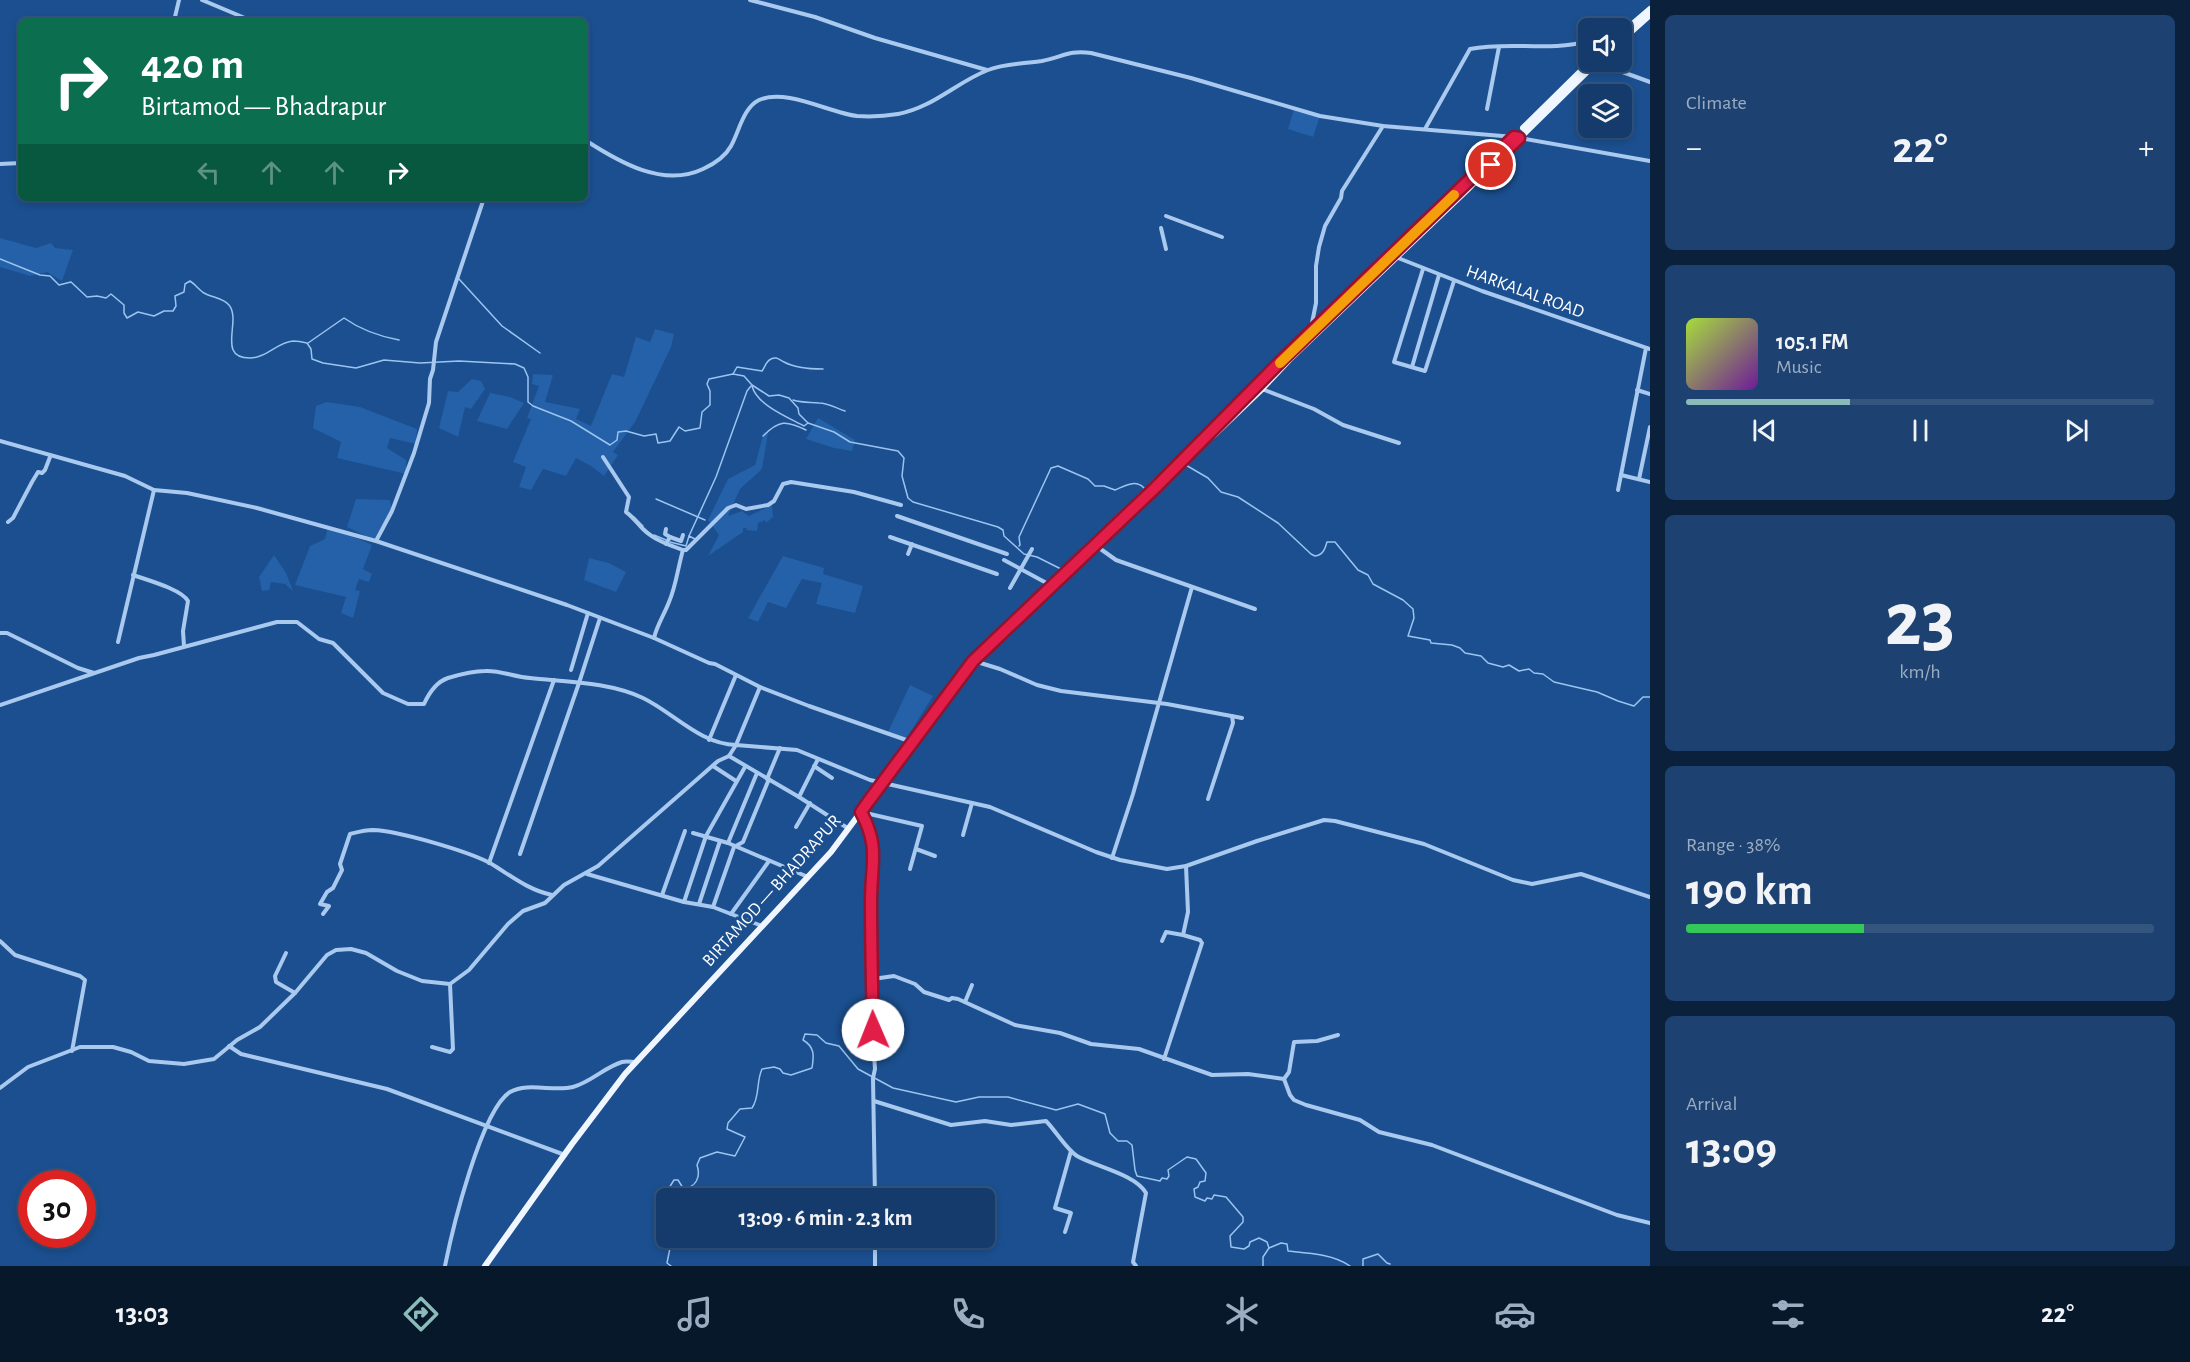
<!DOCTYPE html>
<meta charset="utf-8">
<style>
:root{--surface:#143b6b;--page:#1d4271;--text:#f1f3f6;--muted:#9dadc1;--line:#33557e;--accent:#8bbbb9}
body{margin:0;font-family:"Alegreya Sans",sans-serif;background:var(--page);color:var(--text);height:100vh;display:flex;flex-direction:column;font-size:22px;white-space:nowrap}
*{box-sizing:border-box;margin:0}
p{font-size:20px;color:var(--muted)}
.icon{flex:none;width:33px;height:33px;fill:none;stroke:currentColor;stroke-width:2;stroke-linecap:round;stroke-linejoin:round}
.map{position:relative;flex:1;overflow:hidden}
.side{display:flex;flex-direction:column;gap:15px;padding:15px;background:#0b203b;width:540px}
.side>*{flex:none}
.top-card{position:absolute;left:18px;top:18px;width:570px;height:183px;border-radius:9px;box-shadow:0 3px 9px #0003,0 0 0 2px var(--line);background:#0b6e4f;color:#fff;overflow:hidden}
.tools{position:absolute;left:1578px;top:18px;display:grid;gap:12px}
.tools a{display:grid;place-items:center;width:54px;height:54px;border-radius:9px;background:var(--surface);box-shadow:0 3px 9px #0003,0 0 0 2px var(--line);font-size:30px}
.speed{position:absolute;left:18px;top:1170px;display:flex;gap:12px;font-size:30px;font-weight:700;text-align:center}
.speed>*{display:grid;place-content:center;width:78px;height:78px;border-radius:50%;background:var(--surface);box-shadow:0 3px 9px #0003,0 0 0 2px var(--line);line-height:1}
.speed .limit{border:9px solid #d22;background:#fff;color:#111}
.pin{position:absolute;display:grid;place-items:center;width:51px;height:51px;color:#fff;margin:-26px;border:3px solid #fff;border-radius:50%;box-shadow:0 2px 6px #0007}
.me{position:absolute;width:66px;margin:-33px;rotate:359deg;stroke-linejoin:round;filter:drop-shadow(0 0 4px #0008)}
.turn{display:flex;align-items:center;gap:21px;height:126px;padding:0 24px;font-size:27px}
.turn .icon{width:78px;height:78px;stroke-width:2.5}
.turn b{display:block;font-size:42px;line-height:51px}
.lanes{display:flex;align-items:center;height:57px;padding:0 24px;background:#0003;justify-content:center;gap:30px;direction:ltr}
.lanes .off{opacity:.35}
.big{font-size:45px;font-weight:700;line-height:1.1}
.side .tile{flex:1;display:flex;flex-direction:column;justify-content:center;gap:9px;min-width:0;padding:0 21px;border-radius:9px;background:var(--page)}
.side .dial{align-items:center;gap:0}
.dial b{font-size:78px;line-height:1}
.song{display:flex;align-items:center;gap:18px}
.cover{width:72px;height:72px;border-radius:9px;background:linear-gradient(135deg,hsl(80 70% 55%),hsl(280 70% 35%))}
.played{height:6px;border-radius:3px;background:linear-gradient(90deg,var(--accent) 35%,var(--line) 35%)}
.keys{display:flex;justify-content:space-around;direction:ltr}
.heat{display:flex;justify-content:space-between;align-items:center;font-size:33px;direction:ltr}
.charge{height:9px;border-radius:4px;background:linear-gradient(90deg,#34c759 38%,var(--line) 0)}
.trip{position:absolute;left:656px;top:1188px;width:339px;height:60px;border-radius:9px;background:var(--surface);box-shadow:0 3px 9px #0003,0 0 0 2px var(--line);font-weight:700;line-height:60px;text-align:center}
.tabs{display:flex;height:96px;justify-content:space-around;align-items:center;background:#08182b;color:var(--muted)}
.tabs .icon{width:42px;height:42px}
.tabs .selected{color:var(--accent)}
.tabs b{font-size:27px;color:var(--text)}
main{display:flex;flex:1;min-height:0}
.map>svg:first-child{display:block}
.green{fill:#2461a8}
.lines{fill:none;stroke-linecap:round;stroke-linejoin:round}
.stream{stroke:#9cc4f0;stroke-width:1.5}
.minor{stroke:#a9c9ee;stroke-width:4}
.primary{stroke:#f0f6ff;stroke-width:6}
.route-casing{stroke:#92132f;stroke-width:15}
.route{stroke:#e11d48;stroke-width:10}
.slow{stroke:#f59e0b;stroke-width:10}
.labels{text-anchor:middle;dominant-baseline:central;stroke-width:6;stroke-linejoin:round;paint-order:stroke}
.street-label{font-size:18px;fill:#fff;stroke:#1b4f8f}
</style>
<main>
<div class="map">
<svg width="1650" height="1266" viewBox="0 0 1650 1266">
<rect width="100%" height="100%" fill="#1b4f8f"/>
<!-- green -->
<g class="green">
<polygon points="1294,109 1320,116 1313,137 1288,129"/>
<polygon points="0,238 36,248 51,243 55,248 73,250 62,281 47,272 30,276 0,267"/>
<polygon points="655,329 674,334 671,347 635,422 613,452 618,455 604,476 591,466 576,458 566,476 543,469 531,490 519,487 526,467 513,462 531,419 527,418 539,386 532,384 533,374 553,375 545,402 580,409 576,419 591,426 612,374 624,377 636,337 650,342"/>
<polygon points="472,379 481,381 485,389 471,409 465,407 458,437 439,428 448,391 458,392"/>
<polygon points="490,393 510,397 524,403 507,429 477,421"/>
<polygon points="327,402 360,407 417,429 416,444 390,438 387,448 406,460 406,474 337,458 341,442 313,428 316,406"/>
<polygon points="818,418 855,440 852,451 834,448 806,439"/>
<polygon points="764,432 768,433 762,469 740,489 728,516 742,511 749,516 772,505 773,517 766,523 765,520 758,523 757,531 746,530 747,528 743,528 743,532 708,556 719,535 708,520 728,479 755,465"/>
<polygon points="356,499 390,500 392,511 376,541 347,527"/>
<polygon points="328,527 336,529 372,545 363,569 372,574 369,582 359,579 355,590 360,591 353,618 341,613 346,597 295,585 310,546 325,539"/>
<polygon points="274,555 286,573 293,591 285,584 271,582 269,590 262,591 259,577"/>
<polygon points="783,556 824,568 823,574 863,586 855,613 816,604 822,583 802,579 786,608 768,602 758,622 748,618"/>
<polygon points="589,558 609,563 626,572 616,592 584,580"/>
<polygon points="910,685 933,696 906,739 888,732"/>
</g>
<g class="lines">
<!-- stream -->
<g class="stream">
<path d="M0,259L40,275L50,276L59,285L71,282L87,297L97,296L106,298L111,294L124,305V313L127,318L138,312L154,316L164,311H173L176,306L175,296L184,292L185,284L190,281C195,284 199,290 204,293C212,298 222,297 229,305C242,321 216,358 250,358C266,358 278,342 293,341C298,341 303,342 307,343L311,349L312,359L323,363L356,368L384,360L420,363L459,361L515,364L524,368L528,377V402L533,406L571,421L610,445L617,440L618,432L626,431L644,436L656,434L658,443L670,441L679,427L685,431L700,428L702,412L710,405V391L707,384L709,379L733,374L744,376L752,385L769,396L779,395L789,398L798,408L799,414L808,423L834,432L850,442L898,451L904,458L902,476L908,498L913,502L998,527L1003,530L1004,536L1024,554L1037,557L1061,569L1175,460L1180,461"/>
<polyline points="459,279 502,326 540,353"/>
<path d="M308,343L344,318C361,330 378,336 399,340"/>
<path d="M733,374L737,367L762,371C765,367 766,361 771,359C777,356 779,360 784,362C795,368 811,369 823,369"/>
<path d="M752,386C757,405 787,417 804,426L808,423"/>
<path d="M793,400C803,403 810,402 819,403C828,403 836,408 845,411"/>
<path d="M763,436C779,420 786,420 806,430"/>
<path d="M1184,464L1208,478L1221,492L1238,497L1278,523L1311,554L1315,556C1323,555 1325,549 1327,542H1335L1358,570L1368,575L1373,584L1403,600L1413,609L1414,618L1408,636L1430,640L1431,643L1452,645L1460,648L1465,653L1481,656L1488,663L1503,667L1509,665L1519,671L1529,669L1534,673L1543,674L1554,682L1597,692L1618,701L1634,706L1643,697H1650"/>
<polyline points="656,499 705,520"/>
<polyline points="634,517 643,526"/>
<polyline points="654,535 666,540"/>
<polyline points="689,536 716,477 747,391 751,386"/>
<polyline points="670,542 686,546 689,536 695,539"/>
<path d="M1019,546L1020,545L1019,537L1051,468L1058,466L1088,479L1095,486H1104L1115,490C1125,486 1135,479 1144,488"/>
<path d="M666,1199L665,1190L669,1188L674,1180H678L683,1188C696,1188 701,1177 697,1165L700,1158L717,1152L735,1156L745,1137L727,1129L728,1123L740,1109L752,1108C760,1097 756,1082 762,1069L774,1067L780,1069L783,1073L791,1075L812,1068C814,1056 815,1047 803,1040L805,1034L817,1035L826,1043L839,1046L858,1069L893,1088L956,1102L979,1097H1008L1056,1110L1078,1104L1105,1114L1110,1133L1118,1141H1127L1132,1145L1135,1170L1137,1176L1160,1181L1162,1178L1167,1179L1169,1176L1168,1170L1187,1157L1196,1159L1206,1173L1205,1181L1200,1182L1198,1187L1194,1189L1195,1197L1205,1201L1207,1198L1212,1199L1214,1195L1226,1197L1243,1217V1222L1230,1236L1231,1247L1244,1249L1249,1246L1250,1242L1259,1238L1267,1242L1269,1248L1263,1257V1266"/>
<path d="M1269,1248L1281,1243L1287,1244L1288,1251C1308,1253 1333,1254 1350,1266"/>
<polyline points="671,1266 667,1263 672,1238"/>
<polyline points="1363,1266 1363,1259 1378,1254 1387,1263 1390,1264"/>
</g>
<!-- minor -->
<g class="minor">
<polyline points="202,0 252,21"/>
<polyline points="750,0 815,17 875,38 987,70"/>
<polyline points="174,21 179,0"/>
<polyline points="1598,62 1606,66 1650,82"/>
<polyline points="1487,109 1499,47"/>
<path d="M1425,129L1470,49C1509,41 1550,52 1588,41"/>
<path d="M585,140C619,162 663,188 703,169C714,164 725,157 731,146C739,132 743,108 759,100C786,88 830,113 857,116C870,117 886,116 898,114C932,108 957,82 988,70C1006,63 1024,64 1042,61C1063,57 1068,50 1091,53L1191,78L1320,116L1383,126L1514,137L1650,161"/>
<polyline points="0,164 21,163"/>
<polyline points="1166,216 1222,237"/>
<polyline points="1161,228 1166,249"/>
<polyline points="1393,256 1482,291 1650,349"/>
<polyline points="1423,269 1394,362 1425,371 1454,281"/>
<polyline points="1310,333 1316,303 1316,266 1319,247 1325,226 1341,198 1342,191 1383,126"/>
<polyline points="1412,367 1439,275"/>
<polyline points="1262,389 1314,409 1343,425 1399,443"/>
<polyline points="1637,390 1650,394"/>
<polyline points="0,441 125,476 154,490 187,493 257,508 376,541 567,605 654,638 709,663 715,664 760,687 809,706 912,742"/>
<path d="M603,457L629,497L626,512C633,517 637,523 643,529C654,540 669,545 683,550H686L728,508L736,505L746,509L768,505L774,501L783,484L791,482L854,492L901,505"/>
<polyline points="1621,475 1650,482"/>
<polyline points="1639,479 1650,427"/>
<polyline points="1618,490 1646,348"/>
<polyline points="897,516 1007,554"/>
<polyline points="8,522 13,518 32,482 38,472 42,473 45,470 50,457"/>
<polyline points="666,529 665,534 670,537 666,544"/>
<polyline points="670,537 681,541 683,535"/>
<polyline points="890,537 997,574"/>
<polyline points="376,541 392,511 414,453 429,403 430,379 433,370 436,342 484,198"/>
<polyline points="1095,545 1116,560 1255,609"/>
<polyline points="908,554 912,544"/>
<polyline points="1004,560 1052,586"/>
<path d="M133,575C147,580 181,589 188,601L183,631L184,646"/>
<polyline points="1010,588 1032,549"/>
<polyline points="0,633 7,633 78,668 94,673"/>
<path d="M654,638C657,625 664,615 669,602C676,586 678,567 683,550"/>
<polyline points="118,642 154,490"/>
<polyline points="974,661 1000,669 1037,685 1061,691 1167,704 1242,718"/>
<polyline points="571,670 588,613"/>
<path d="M0,705L139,658L154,655L277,622H297L319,639L333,643L383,693L408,704H424C429,693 436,682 448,678C458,675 474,671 485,671C499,670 515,677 530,678C567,682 609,682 643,698C674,713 700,744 736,745L760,687"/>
<polyline points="709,740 736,675"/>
<polyline points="729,756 799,797"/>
<polyline points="818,759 799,797 849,829"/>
<polyline points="713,766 736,781"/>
<polyline points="814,766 832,778"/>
<polyline points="745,767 706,836 684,902 713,907 762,926"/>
<polyline points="767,779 780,748"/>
<polyline points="1208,799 1233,723 1232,716"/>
<path d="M861,812C880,846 870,867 871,902C872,958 871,1014 875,1069L873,1078L875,1198"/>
<polyline points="861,812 922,826 910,869"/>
<polyline points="796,827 810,803"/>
<polyline points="693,833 728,843 808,877"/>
<polyline points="963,835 972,803"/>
<polyline points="728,843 757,773"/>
<polyline points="916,849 935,856"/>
<polyline points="520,854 579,683 600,618"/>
<polyline points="1112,858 1133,794 1192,587"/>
<polyline points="489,863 554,680"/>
<polyline points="587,874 684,902"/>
<polyline points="662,895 685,831"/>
<polyline points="699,904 720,841"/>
<polyline points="713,907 734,847 743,842 769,779"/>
<path d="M323,914L329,906L320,904L327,892L333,888L342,870L340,864L350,834C358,832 365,830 373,830C399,831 467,851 490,863C510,875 528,890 552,895"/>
<polyline points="731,914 769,861"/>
<polyline points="0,941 15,955 80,976 85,980 72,1051"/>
<polyline points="1162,941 1166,932 1183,935"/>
<polyline points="286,953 275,976 276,982 295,993"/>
<polyline points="873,979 894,976 915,984 924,992 949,1000 952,998 958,999 1015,1025 1060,1033 1091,1044 1139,1049 1212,1075 1248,1074 1284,1079 1290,1095 1294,1100 1306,1105 1360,1120 1379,1132 1432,1145 1617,1215 1650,1223"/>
<polyline points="965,1002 972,985"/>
<polyline points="229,1046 241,1054 387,1089 565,1155"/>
<polyline points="432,1047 450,1052 453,1049 450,984"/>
<polyline points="1164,1059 1202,943 1200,940 1183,935 1188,912 1186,866"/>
<polyline points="1284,1079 1289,1072 1294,1042 1317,1041 1338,1035"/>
<polyline points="0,1088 28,1067 80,1047 113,1047 131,1052 149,1061 184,1064 214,1059 237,1040 260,1027 295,993 327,955 336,950 351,949 366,953 397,971 422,981 450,984 469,970 508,924 523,911 545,903 564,885 598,866 718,761 729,756 736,745 797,750 870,780 990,807 1096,852 1120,860 1167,869 1186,866 1257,841 1324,820 1335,821 1424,844 1513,880 1532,884 1581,874 1650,897"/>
<path d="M874,1101L951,1125L985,1121L1011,1125L1046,1121C1055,1130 1067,1150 1077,1156C1096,1167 1135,1174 1146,1193L1133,1262L1136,1266"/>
<polyline points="1065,1232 1071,1213 1055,1208 1071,1151"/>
<path d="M445,1266C452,1231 481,1110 510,1092C528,1082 554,1092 573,1087C591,1082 605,1067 622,1062C626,1061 632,1062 636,1062"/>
<polyline points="875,1266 875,1238"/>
</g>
<!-- primary -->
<g class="primary">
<polyline points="1622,33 1650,9"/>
<polyline points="1622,40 1650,15"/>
<polyline points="1523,128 1590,62"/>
<polyline points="1437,211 1501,150"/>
<polyline points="1397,251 1417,231"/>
<polyline points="1203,439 1342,304"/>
<polyline points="485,1266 572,1144 625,1074 831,852 973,661 1189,454 1215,434 1262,389 1291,358 1468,189 1597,62"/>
</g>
</g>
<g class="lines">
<!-- route casing -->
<g class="route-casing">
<path id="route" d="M873,1030C872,987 871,944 871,901C871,864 880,847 861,812L868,802L973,661L1155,488L1285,357L1514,137L1519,138L1491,165"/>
</g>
<!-- route -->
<use href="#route" class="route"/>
<!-- slow -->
<polyline class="slow" points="1280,363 1454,195"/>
</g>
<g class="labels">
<!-- street labels -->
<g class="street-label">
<text transform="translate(1525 292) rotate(20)">HARKALAL ROAD</text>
<text transform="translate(772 891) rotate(-48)">BIRTAMOD — BHADRAPUR</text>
</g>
</g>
</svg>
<div class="tools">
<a><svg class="icon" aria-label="sound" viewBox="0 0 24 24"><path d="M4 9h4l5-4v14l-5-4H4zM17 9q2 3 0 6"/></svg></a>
<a><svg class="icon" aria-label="layers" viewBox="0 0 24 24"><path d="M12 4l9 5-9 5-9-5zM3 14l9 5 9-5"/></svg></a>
</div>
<div class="speed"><div class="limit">30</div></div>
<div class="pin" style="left:1491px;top:165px;background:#d93025"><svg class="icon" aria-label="arrive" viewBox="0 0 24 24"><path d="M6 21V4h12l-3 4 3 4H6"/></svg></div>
<svg class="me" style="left:873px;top:1030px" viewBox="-20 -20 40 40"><circle r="19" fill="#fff"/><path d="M0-13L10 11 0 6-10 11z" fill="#e11d48"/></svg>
<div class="trip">13:09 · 6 min · 2.3 km</div>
<div class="top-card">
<div class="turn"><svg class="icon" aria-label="right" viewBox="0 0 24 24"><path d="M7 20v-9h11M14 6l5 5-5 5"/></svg><div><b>420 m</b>Birtamod — Bhadrapur</div></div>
<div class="lanes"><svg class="icon off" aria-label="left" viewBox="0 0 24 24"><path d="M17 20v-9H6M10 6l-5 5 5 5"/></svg><svg class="icon off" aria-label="ahead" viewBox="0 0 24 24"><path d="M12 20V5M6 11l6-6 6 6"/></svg><svg class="icon off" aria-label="ahead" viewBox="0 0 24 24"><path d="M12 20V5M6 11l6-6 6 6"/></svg><svg class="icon" aria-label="right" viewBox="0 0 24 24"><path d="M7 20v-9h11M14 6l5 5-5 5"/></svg></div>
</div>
</div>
<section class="side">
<div class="tile"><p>Climate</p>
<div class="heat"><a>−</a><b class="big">22°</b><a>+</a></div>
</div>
<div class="tile">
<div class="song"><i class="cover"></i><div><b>105.1 FM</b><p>Music</p></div></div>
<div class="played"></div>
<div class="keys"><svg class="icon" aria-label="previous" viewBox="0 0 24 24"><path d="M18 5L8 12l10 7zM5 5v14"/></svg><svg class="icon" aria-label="pause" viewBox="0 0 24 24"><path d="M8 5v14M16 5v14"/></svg><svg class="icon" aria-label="next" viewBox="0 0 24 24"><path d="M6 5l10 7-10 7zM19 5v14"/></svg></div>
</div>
<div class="tile dial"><b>23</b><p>km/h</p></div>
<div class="tile"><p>Range · 38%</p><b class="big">190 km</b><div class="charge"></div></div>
<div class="tile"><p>Arrival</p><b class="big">13:09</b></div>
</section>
</main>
<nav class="tabs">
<b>13:03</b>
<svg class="icon selected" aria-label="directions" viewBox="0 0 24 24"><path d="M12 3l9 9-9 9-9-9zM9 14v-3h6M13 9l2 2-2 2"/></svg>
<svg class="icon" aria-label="music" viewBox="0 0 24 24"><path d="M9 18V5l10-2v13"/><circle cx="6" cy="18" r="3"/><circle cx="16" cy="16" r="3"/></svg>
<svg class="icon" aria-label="phone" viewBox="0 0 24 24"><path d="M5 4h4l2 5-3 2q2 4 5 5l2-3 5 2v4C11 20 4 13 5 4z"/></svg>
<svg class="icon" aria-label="climate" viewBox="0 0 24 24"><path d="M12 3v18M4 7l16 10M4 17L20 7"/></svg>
<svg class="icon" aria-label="car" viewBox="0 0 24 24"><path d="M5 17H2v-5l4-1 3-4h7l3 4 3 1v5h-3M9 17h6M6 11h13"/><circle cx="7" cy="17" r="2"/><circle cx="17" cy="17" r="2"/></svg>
<svg class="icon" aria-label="filters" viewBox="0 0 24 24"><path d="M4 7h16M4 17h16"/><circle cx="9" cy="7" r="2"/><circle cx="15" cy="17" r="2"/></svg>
<b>22°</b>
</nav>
